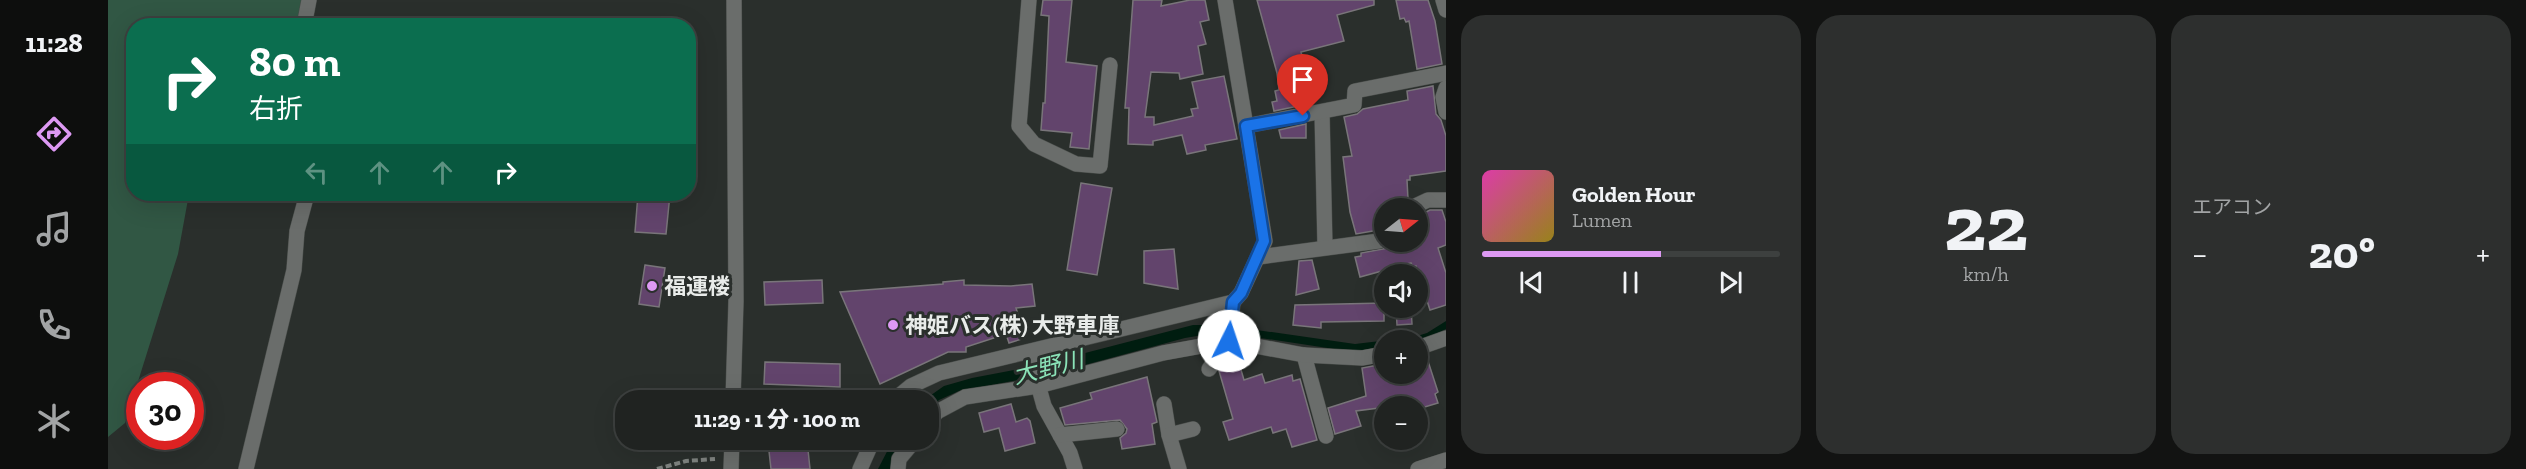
<!DOCTYPE html>
<html lang="ja">
<meta charset="utf-8">
<style>
:root{--surface:#202321;--page:#2d2f2e;--text:#f1f3f6;--muted:#a2a4a5;--line:#3d403f;--accent:#dd99f3}
body{margin:0;font-family:"Zilla Slab","Noto Sans JP",serif;background:var(--page);color:var(--text);height:100vh;display:flex;flex-direction:column;font-size:22px;white-space:nowrap}
*{box-sizing:border-box;margin:0}
p{font-size:20px;color:var(--muted)}
.icon{flex:none;width:33px;height:33px;fill:none;stroke:currentColor;stroke-width:2;stroke-linecap:round;stroke-linejoin:round}
.map{position:relative;flex:1;overflow:hidden}
.panel{display:flex;flex-direction:column;gap:15px;padding:15px;background:#121312;width:1080px}
.panel>*{flex:none}
.guide{position:absolute;left:18px;top:18px;width:570px;height:183px;border-radius:24px;box-shadow:0 6px 24px #0002,0 0 0 2px var(--line);background:#0b6e4f;color:#fff;overflow:hidden}
.needle{width:39px;rotate:73deg}
.buttons{position:absolute;left:1266px;top:198px;display:grid;gap:12px}
.buttons a{display:grid;place-items:center;width:54px;height:54px;border-radius:50%;background:var(--surface);box-shadow:0 6px 24px #0002,0 0 0 2px var(--line);font-size:30px}
.speed{position:absolute;left:18px;top:372px;display:flex;gap:12px;font-size:30px;font-weight:700;text-align:center}
.speed>*{display:grid;place-content:center;width:78px;height:78px;border-radius:50%;background:var(--surface);box-shadow:0 6px 24px #0002,0 0 0 2px var(--line);line-height:1}
.speed .limit{border:9px solid #d22;background:#fff;color:#111}
.pin{position:absolute;display:grid;place-items:center;width:51px;height:51px;color:#fff;margin:-62px -26px;border-radius:50% 50% 50% 0;rotate:-45deg;box-shadow:0 0 6px #0007}
.pin .icon{rotate:45deg}
.me{position:absolute;width:66px;margin:-33px;rotate:4deg;stroke-linejoin:round;filter:drop-shadow(0 0 4px #0008)}
.turn{display:flex;align-items:center;gap:21px;height:126px;padding:0 24px;font-size:27px}
.turn .icon{width:78px;height:78px;stroke-width:2.5}
.turn b{display:block;font-size:42px;line-height:51px}
.lanes{display:flex;align-items:center;height:57px;padding:0 24px;background:#0003;justify-content:center;gap:30px;direction:ltr}
.lanes .off{opacity:.35}
.big{font-size:45px;font-weight:800;line-height:1.1}
.panel .widget{flex:1;display:flex;flex-direction:column;justify-content:center;gap:9px;min-width:0;padding:0 21px;border-radius:24px;background:var(--page)}
.panel .dial{align-items:center;gap:0}
.dial b{font-size:78px;line-height:1}
.song{display:flex;align-items:center;gap:18px}
.cover{width:72px;height:72px;border-radius:9px;background:linear-gradient(135deg,hsl(320 70% 55%),hsl(50 70% 35%))}
.played{height:6px;border-radius:3px;background:linear-gradient(90deg,var(--accent) 60%,var(--line) 60%)}
.keys{display:flex;justify-content:space-around;direction:ltr}
.heat{display:flex;justify-content:space-between;align-items:center;font-size:33px;direction:ltr}
.panel .tiles{flex:1;display:grid;gap:15px;grid-template-columns:repeat(3,1fr)}
.trip{position:absolute;left:507px;top:390px;width:324px;height:60px;border-radius:24px;background:var(--surface);box-shadow:0 6px 24px #0002,0 0 0 2px var(--line);font-weight:800;line-height:60px;text-align:center}
main{display:flex;flex:1;min-height:0}
.tabs{display:flex;flex-direction:column;width:108px;justify-content:space-around;align-items:center;background:#0d0e0d;color:var(--muted)}
.tabs .icon{width:42px;height:42px}
.tabs .active{color:var(--accent)}
.tabs b{font-size:27px;color:var(--text)}
.map>svg:first-child{display:block}
.green{fill:#315744}
.water{fill:#001d10}
.building{fill:#62446c;stroke:#79757a;stroke-width:1.5}
.lines{fill:none;stroke-linecap:round;stroke-linejoin:round}
.minor-casing{stroke:#494d4a;stroke-width:16}
.path{stroke:#808481;stroke-width:4;stroke-dasharray:6 3;stroke-linecap:butt}
.minor{stroke:#6a6d6b;stroke-width:15}
.route-casing{stroke:#114b97;stroke-width:15}
.route{stroke:#1a73e8;stroke-width:10}
.poi-dot{fill:#dd99f3;stroke:#2a2f2c;stroke-width:2}
.labels{text-anchor:middle;dominant-baseline:central;stroke-width:6;stroke-linejoin:round;paint-order:stroke}
.poi-label{font-size:22px;font-weight:bold;fill:#e9ecea;stroke:#2a2f2c;text-anchor:start}
.water-label{font-size:24px;font-style:italic;fill:#8be3b8;stroke:#2a2f2c}
</style>
<main>
<nav class="tabs">
<b>11:28</b>
<svg class="icon active" aria-label="directions" viewBox="0 0 24 24"><path d="M12 3l9 9-9 9-9-9zM9 14v-3h6M13 9l2 2-2 2"/></svg>
<svg class="icon" aria-label="music" viewBox="0 0 24 24"><path d="M9 18V5l10-2v13"/><circle cx="6" cy="18" r="3"/><circle cx="16" cy="16" r="3"/></svg>
<svg class="icon" aria-label="phone" viewBox="0 0 24 24"><path d="M5 4h4l2 5-3 2q2 4 5 5l2-3 5 2v4C11 20 4 13 5 4z"/></svg>
<svg class="icon" aria-label="climate" viewBox="0 0 24 24"><path d="M12 3v18M4 7l16 10M4 17L20 7"/></svg>
</nav>
<div class="map">
<svg width="1338" height="469" viewBox="0 0 1338 469">
<rect width="100%" height="100%" fill="#2a2f2c"/>
<!-- green -->
<polygon class="green" points="0,0 205,0 203,25 26,26 26,194 81,194 70,254 17,423 0,437"/>
<!-- water -->
<g class="water">
<polygon points="1338,321 1338,329 1310,343 1310,340 1276,340 1276,348 1246,352 1113,332 1077,338 947,373 851,391 831,400 821,409 820,400 816,400 836,386 864,378 927,366 1085,325 1114,325 1247,344 1306,337 1319,333"/>
<polygon points="785,440 794,440 782,469 770,469"/>
</g>
<!-- building -->
<g class="building">
<polygon points="935,0 964,0 958,62 989,66 981,149 962,147 964,133 933,130 935,103 937,103 941,16 933,15"/>
<polygon points="1025,0 1054,0 1053,6 1082,0 1097,0 1101,20 1092,22 1098,44 1090,46 1095,74 1072,79 1071,73 1043,72 1037,117 1046,117 1046,125 1085,116 1083,109 1090,108 1084,82 1116,76 1129,139 1097,145 1098,150 1079,154 1074,135 1045,141 1045,145 1020,144 1021,108 1017,108"/>
<polygon points="1149,0 1266,0 1266,5 1229,15 1236,41 1193,52 1205,103 1166,111 1164,102 1169,101 1167,91 1171,90 1169,73"/>
<polygon points="1288,0 1320,0 1327,21 1334,64 1309,69 1301,21 1298,22 1296,18 1292,19"/>
<polygon points="1325,86 1328,114 1333,120 1338,136 1338,171 1302,176 1302,180 1299,180 1300,199 1295,203 1293,208 1276,208 1276,229 1248,234 1242,212 1235,157 1244,156 1236,117 1249,114 1255,109 1300,100 1299,91"/>
<polygon points="1198,124 1198,138 1173,138 1171,130"/>
<polygon points="973,183 1004,188 989,275 959,270"/>
<polygon points="530,194 562,194 558,234 527,232"/>
<polygon points="1322,210 1334,210 1338,222 1338,245 1330,248 1338,273 1338,305 1322,310 1308,266 1305,267 1303,263 1252,277 1247,257 1253,256 1253,253 1280,248 1285,242 1310,242 1310,216"/>
<polygon points="1066,249 1070,289 1036,283 1036,251"/>
<polygon points="1204,260 1211,289 1188,295 1191,261"/>
<polygon points="537,265 557,268 551,307 531,304"/>
<polygon points="714,280 715,303 657,305 656,282"/>
<polygon points="856,280 856,285 903,286 924,284 927,306 908,308 917,338 901,343 898,334 858,347 858,352 840,352 772,384 732,292 835,284 835,282"/>
<polygon points="1276,303 1276,321 1213,322 1213,328 1185,325 1187,305"/>
<polygon points="1288,308 1303,308 1304,324 1289,325"/>
<polygon points="1318,355 1330,392 1327,394 1330,403 1310,409 1310,403 1248,411 1253,426 1227,434 1220,408 1258,396 1254,368 1276,364 1276,374 1310,374 1310,358"/>
<polygon points="657,362 732,364 732,387 656,384"/>
<polygon points="1131,363 1136,380 1154,374 1157,383 1184,375 1185,381 1192,379 1209,440 1184,447 1178,429 1165,433 1163,427 1121,440 1115,422 1125,419 1111,371 1114,368"/>
<polygon points="1039,377 1049,422 1044,424 1047,444 1014,449 1012,438 1018,433 1019,429 1012,420 957,425 952,408 984,399 982,393"/>
<polygon points="903,404 908,422 919,418 922,421 927,443 897,451 891,428 876,432 871,413"/>
<polygon points="672,440 699,440 702,469 663,469 660,442"/>
</g>
<g class="lines">
<!-- minor casing -->
<g class="minor-casing">
<g id="minor">
<polyline points="921,0 911,126 926,144 968,164 992,166 1002,65"/>
<polyline points="1335,0 1338,10"/>
<polyline points="196,26 201,0"/>
<polyline points="1338,88 1335,97 1338,112"/>
<polyline points="1214,112 1217,247"/>
<polyline points="1138,126 1246,105 1247,91 1338,73"/>
<polyline points="1303,208 1320,200 1338,200"/>
<polyline points="1151,257 1271,241 1276,239"/>
<polyline points="1310,348 1338,338"/>
<polyline points="921,352 936,406 962,453 967,469"/>
<polyline points="1196,355 1218,436"/>
<polyline points="1101,369 1121,341 1125,302"/>
<polyline points="625,400 628,301 626,0"/>
<polyline points="786,400 803,386 831,373 1125,302 1133,293 1157,241 1117,0"/>
<polyline points="1056,404 1061,435 1071,469"/>
<polyline points="820,423 829,412 857,397 930,386 1055,353 1121,341 1196,355 1254,358 1276,354"/>
<polyline points="952,435 1009,429"/>
<polyline points="1061,435 1085,429"/>
<polyline points="138,469 186,270 189,231 199,194"/>
<polyline points="623,469 624,440"/>
<polyline points="752,469 765,440"/>
<polyline points="790,469 791,459 807,440"/>
<polyline points="1310,469 1338,460"/>
</g>
</g>
<!-- path -->
<g class="path">
<polyline points="748,400 761,400"/>
<polyline points="549,469 578,461 607,459"/>
</g>
<!-- minor -->
<use href="#minor" class="minor"/>
</g>
<g class="lines">
<!-- route casing -->
<g class="route-casing">
<polyline id="route" points="1121,341 1125,302 1133,293 1156,241 1138,126 1195,116"/>
</g>
<!-- route -->
<use href="#route" class="route"/>
</g>
<!-- markers -->
<g class="poi-dot">
<circle cx="544" cy="286" r="6"/>
<circle cx="785" cy="325" r="6"/>
</g>
<g class="labels">
<!-- poi labels -->
<g class="poi-label">
<text x="556" y="286">福運楼</text>
<text x="797" y="325">神姫バス(株) 大野車庫</text>
</g>
<!-- water labels -->
<g class="water-label">
<text transform="translate(940 367) rotate(-14)">大野川</text>
</g>
</g>
</svg>
<div class="buttons">
<a><svg class="needle" viewBox="-14 -14 28 28"><path d="M0-13l5 13h-10z" fill="#e53935"/><path d="M0 13l5-13h-10z" fill="#a2a4a5"/></svg></a>
<a><svg class="icon" aria-label="sound" viewBox="0 0 24 24"><path d="M4 9h4l5-4v14l-5-4H4zM17 9q2 3 0 6"/></svg></a>
<a>+</a>
<a>−</a>
</div>
<div class="speed"><div class="limit">30</div></div>
<div class="pin" style="left:1195px;top:116px;background:#d93025"><svg class="icon" aria-label="arrive" viewBox="0 0 24 24"><path d="M6 21V4h12l-3 4 3 4H6"/></svg></div>
<svg class="me" style="left:1121px;top:341px" viewBox="-20 -20 40 40"><circle r="19" fill="#fff"/><path d="M0-13L10 11 0 6-10 11z" fill="#1a73e8"/></svg>
<div class="trip">11:29 · 1 分 · 100 m</div>
<div class="guide">
<div class="turn"><svg class="icon" aria-label="right" viewBox="0 0 24 24"><path d="M7 20v-9h11M14 6l5 5-5 5"/></svg><div><b>80 m</b>右折</div></div>
<div class="lanes"><svg class="icon off" aria-label="left" viewBox="0 0 24 24"><path d="M17 20v-9H6M10 6l-5 5 5 5"/></svg><svg class="icon off" aria-label="ahead" viewBox="0 0 24 24"><path d="M12 20V5M6 11l6-6 6 6"/></svg><svg class="icon off" aria-label="ahead" viewBox="0 0 24 24"><path d="M12 20V5M6 11l6-6 6 6"/></svg><svg class="icon" aria-label="right" viewBox="0 0 24 24"><path d="M7 20v-9h11M14 6l5 5-5 5"/></svg></div>
</div>
</div>
<section class="panel">
<div class="tiles">
<div class="widget">
<div class="song"><i class="cover"></i><div><b>Golden Hour</b><p>Lumen</p></div></div>
<div class="played"></div>
<div class="keys"><svg class="icon" aria-label="previous" viewBox="0 0 24 24"><path d="M18 5L8 12l10 7zM5 5v14"/></svg><svg class="icon" aria-label="pause" viewBox="0 0 24 24"><path d="M8 5v14M16 5v14"/></svg><svg class="icon" aria-label="next" viewBox="0 0 24 24"><path d="M6 5l10 7-10 7zM19 5v14"/></svg></div>
</div>
<div class="widget dial"><b>22</b><p>km/h</p></div>
<div class="widget"><p>エアコン</p>
<div class="heat"><a>−</a><b class="big">20°</b><a>+</a></div>
</div>
</div>
</section>
</main>
